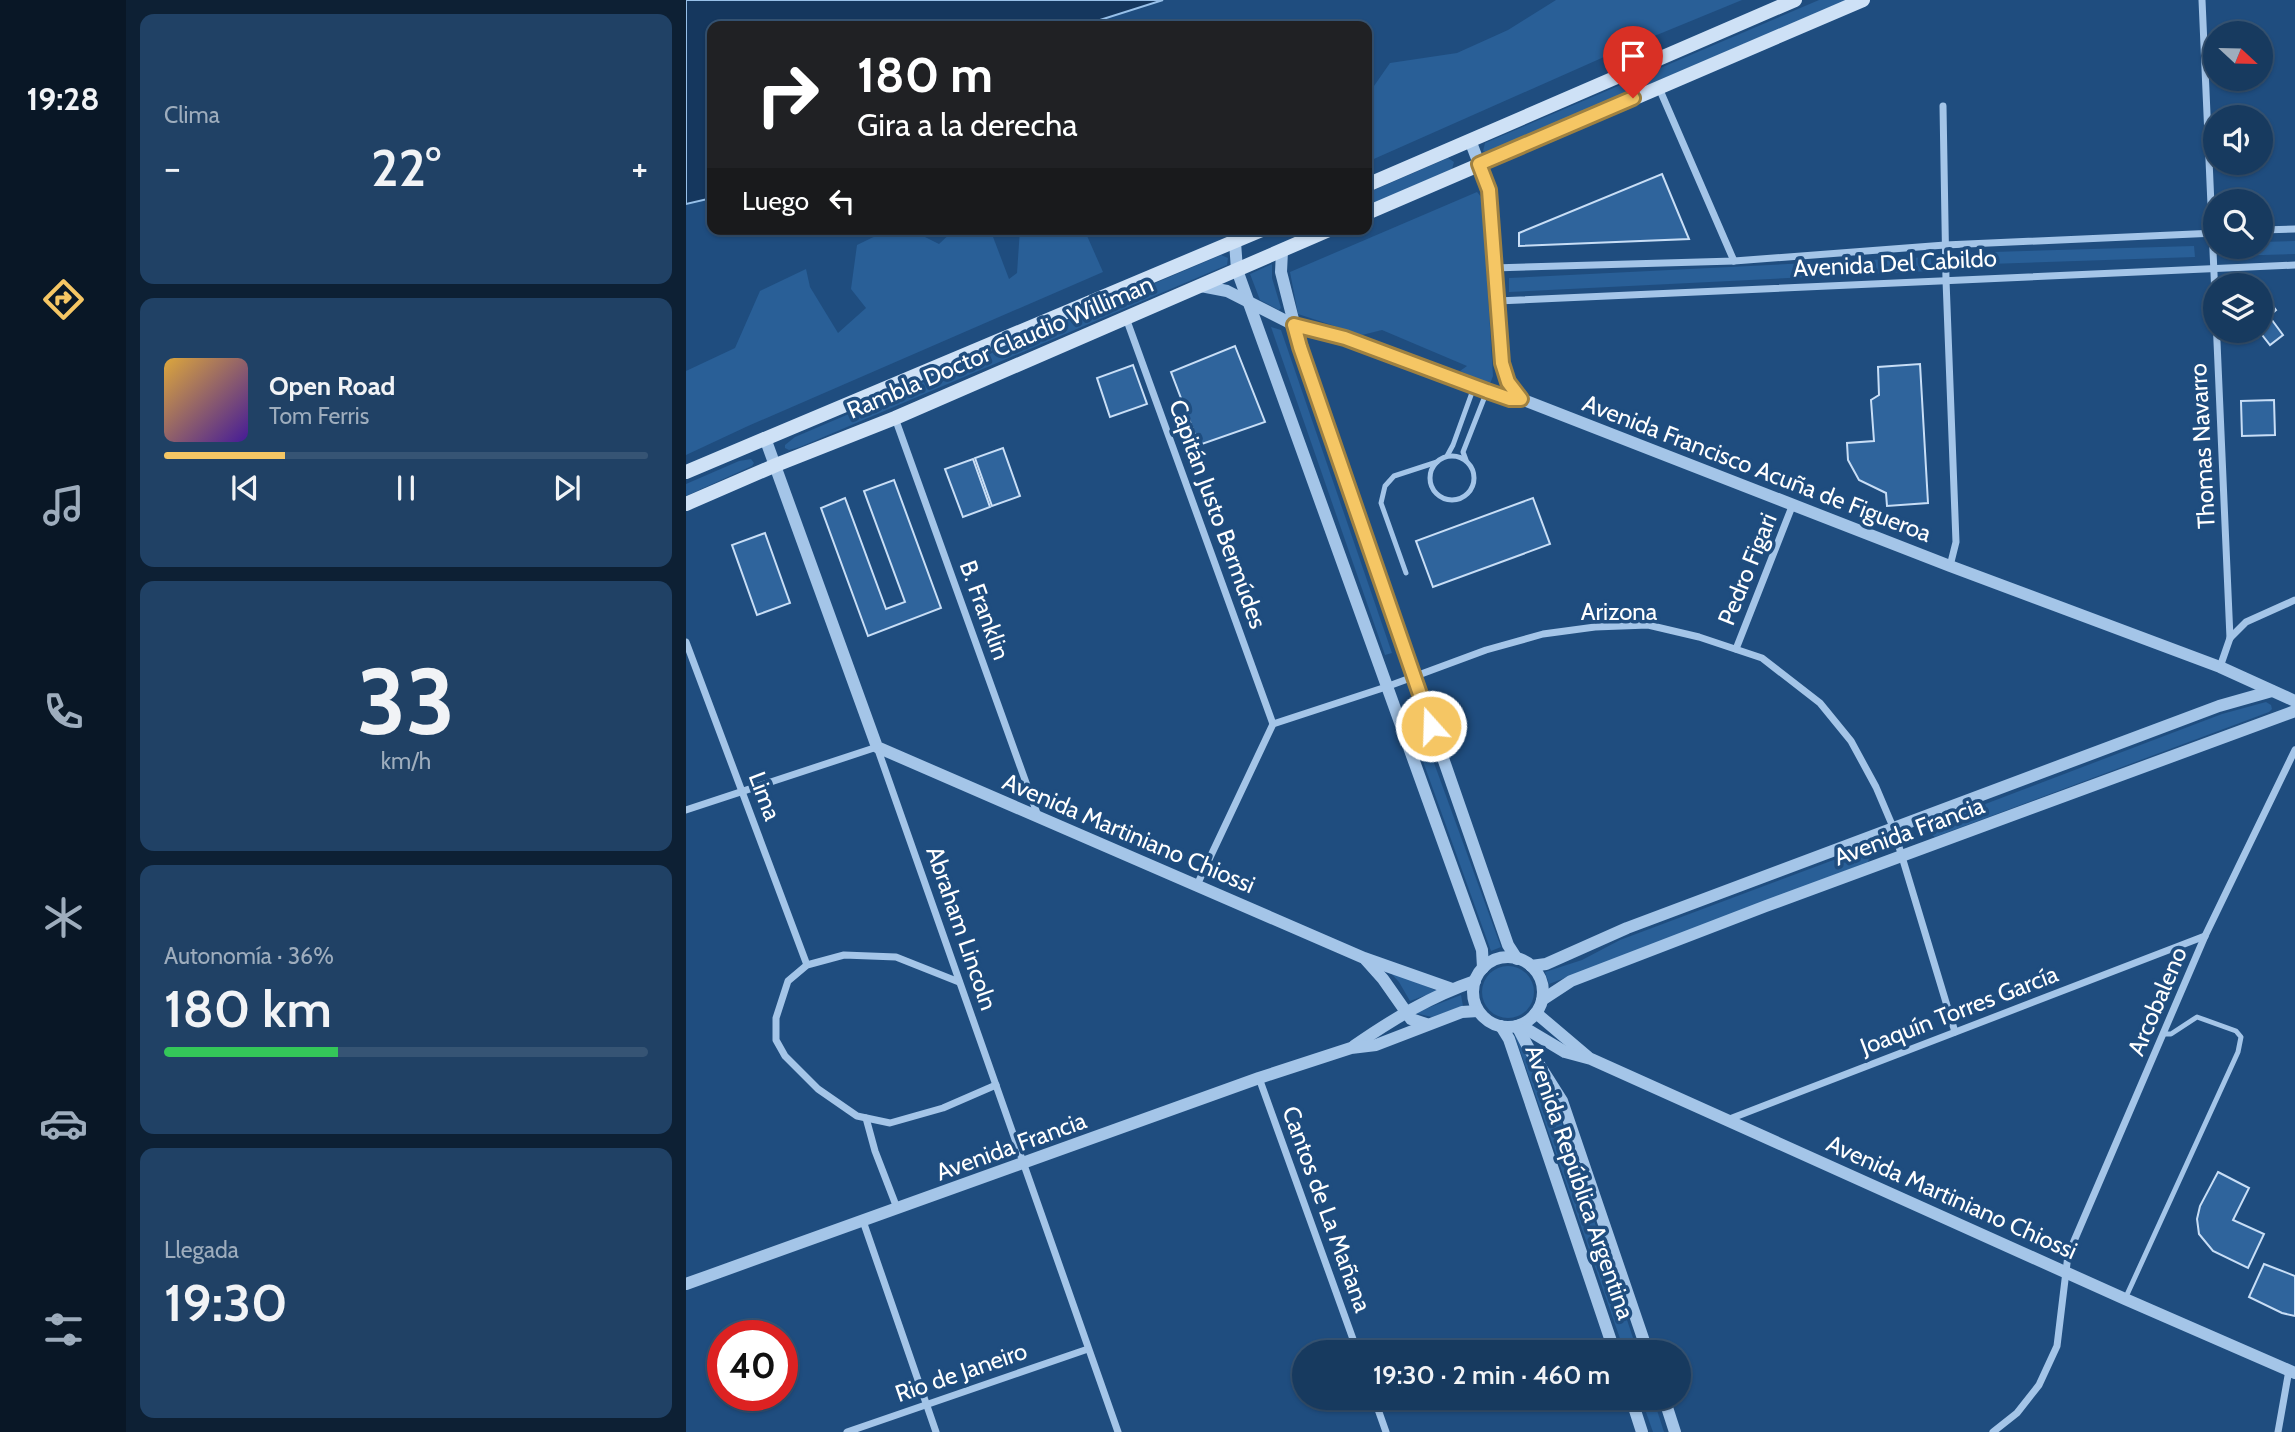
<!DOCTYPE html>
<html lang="es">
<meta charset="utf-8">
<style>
:root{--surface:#173a5f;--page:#204165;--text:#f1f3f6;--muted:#9eadbd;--line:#365474;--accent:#f5c664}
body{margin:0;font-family:Cabin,sans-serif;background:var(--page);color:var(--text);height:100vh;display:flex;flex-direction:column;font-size:26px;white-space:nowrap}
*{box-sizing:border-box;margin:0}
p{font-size:23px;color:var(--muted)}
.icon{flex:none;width:38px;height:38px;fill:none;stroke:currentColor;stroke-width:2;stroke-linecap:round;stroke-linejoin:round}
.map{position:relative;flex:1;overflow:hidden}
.drawer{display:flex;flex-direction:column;gap:14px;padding:14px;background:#0d2034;width:560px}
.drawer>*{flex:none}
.banner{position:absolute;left:21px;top:21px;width:665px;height:214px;border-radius:14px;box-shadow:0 2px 5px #0004,0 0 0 2px var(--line);background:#202124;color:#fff;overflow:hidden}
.needle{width:46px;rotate:112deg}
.buttons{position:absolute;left:1517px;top:21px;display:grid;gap:14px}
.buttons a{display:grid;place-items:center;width:70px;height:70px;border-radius:50%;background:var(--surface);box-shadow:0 2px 5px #0004,0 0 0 2px var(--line);font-size:35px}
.speed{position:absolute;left:21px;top:1320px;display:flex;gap:14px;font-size:35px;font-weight:700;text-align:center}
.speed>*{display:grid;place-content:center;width:91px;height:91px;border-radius:50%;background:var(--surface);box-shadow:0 2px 5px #0004,0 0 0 2px var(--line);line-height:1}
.speed .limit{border:10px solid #d22;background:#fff;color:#111}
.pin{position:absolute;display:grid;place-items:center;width:60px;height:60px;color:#fff;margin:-72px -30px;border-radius:50% 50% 50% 0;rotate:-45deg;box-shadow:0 0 7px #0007}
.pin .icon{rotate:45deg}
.me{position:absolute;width:77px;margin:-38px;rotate:340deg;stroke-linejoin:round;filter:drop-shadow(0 0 5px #0008)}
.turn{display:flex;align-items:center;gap:24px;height:147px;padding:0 35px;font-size:32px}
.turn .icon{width:91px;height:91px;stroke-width:2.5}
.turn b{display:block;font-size:49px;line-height:60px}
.then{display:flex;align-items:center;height:66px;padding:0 35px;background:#0003;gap:14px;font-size:26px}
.big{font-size:52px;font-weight:600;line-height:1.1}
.drawer .widget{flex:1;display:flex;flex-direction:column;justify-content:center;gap:10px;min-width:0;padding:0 24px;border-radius:14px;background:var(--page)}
.drawer .dial{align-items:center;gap:0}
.dial b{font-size:91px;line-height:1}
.song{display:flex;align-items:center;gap:21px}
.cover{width:84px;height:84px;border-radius:10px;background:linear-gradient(135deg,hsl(40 70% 55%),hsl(260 70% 35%))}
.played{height:7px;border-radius:4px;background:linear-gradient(90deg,var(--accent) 25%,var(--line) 25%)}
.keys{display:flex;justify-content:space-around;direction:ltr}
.heat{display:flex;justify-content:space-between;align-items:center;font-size:38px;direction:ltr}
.charge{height:10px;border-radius:5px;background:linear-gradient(90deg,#34c759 36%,var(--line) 0)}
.trip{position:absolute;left:606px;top:1340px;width:399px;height:70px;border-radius:35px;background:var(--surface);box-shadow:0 2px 5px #0004,0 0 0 2px var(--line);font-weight:600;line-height:70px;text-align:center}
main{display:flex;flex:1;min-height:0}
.tab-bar{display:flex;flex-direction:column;width:126px;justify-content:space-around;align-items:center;background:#091726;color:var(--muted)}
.tab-bar .icon{width:49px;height:49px}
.tab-bar .active{color:var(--accent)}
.tab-bar b{font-size:32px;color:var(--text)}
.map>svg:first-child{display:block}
.green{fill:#295f97}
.water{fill:#15375e;stroke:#97c0e9;stroke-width:2}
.building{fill:#2f649c;stroke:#c8def6;stroke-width:2}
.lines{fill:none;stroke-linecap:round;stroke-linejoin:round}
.service{stroke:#a4c5e8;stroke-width:5}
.minor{stroke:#a4c5e8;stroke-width:7}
.tertiary{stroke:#a4c5e8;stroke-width:12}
.secondary{stroke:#cee1f6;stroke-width:14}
.route-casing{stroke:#9f8141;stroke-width:18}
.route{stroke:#f5c664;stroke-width:12}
.labels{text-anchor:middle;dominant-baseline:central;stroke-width:7;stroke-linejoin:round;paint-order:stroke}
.street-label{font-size:24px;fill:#fff;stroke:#1f4d7f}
</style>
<main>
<nav class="tab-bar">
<b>19:28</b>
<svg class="icon active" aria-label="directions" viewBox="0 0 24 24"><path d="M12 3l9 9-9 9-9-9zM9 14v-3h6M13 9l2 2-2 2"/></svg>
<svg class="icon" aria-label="music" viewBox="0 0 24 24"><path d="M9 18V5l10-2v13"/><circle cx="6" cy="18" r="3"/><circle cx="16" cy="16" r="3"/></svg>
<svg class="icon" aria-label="phone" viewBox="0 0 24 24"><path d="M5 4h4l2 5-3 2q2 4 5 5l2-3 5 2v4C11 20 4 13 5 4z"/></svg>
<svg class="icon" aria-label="climate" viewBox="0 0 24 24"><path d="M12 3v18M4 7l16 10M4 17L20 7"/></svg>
<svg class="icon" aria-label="car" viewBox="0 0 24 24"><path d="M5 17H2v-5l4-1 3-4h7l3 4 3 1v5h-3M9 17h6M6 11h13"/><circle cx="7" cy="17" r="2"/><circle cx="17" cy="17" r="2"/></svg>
<svg class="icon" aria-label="filters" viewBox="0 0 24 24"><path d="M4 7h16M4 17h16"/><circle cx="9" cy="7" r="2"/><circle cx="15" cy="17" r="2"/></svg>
</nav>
<section class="drawer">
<div class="widget"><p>Clima</p>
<div class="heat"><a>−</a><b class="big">22°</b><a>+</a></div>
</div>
<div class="widget">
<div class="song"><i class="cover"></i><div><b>Open Road</b><p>Tom Ferris</p></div></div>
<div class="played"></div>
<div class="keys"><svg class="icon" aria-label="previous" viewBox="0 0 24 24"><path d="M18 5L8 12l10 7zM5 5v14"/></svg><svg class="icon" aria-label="pause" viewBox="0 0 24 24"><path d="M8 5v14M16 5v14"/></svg><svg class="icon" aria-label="next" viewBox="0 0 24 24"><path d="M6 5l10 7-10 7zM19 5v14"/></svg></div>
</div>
<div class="widget dial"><b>33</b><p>km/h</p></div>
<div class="widget"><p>Autonomía · 36%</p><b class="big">180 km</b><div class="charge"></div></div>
<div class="widget"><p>Llegada</p><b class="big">19:30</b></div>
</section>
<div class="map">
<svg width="1609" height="1432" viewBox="0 0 1609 1432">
<rect width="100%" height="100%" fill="#1f4d7f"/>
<!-- green -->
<g class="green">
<polygon points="870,0 1056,0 927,53 681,162 681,96 704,63 771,53 822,30"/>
<polygon points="1133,0 1161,0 802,153 797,151 799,143"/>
<polygon points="762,158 768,162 766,169 681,206 681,193"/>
<polygon points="791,192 796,198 807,376 804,384 774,371 781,366 696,330 676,335 612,314 604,272"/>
<polygon points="204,229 223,229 253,244 269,229 304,229 323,279 331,273 334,229 398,229 417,272 62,426 0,455 0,371 49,348 74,291 120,269 124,287 152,333 180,308 165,289 171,245"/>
<polygon points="1609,241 1609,254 1543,256 1543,247 1575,247 1575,242"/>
<polygon points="1508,246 1509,257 1273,265 1273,253"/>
<polygon points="535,255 542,258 541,265 114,447 103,450 99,448 99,445 109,437"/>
<polygon points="1245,257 1245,271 823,292 823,278"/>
<polygon points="586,264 586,278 595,308 593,310 574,300 564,274"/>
<polygon points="585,327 595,330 706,653 699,655"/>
<polygon points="65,459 68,463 66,466 0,496 0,484 53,461"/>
<polygon points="1580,702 1585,705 1586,709 1583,712 1249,837 1243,833 1244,825 1536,714"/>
<polygon points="728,708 815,947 805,951 719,711"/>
<polygon points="1177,849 1185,854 1182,862 863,984 859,972 896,960 934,940"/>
<circle cx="822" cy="992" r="26"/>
<polygon points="701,969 751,991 724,1001 713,982"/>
<polygon points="775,995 777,1006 746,1017 729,1013"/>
<polygon points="829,1036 831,1036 838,1052 870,1106 952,1353 939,1353"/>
<polygon points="955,1398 967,1398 978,1432 967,1432"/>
</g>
<!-- water -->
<polygon class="water" points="0,0 477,0 395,26 26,26 26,198 0,204"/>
<!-- building -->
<g class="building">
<polygon points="976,174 1003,239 833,246 833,233"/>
<polygon points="1575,290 1590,310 1583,316 1597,335 1584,345 1573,331"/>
<polygon points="549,346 579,422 513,445 485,372"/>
<polygon points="1234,364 1242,503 1201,506 1200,493 1173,480 1162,460 1161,443 1188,441 1185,400 1193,395 1192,367"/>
<polygon points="447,365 461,404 424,417 411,378"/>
<polygon points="1588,400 1589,435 1556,436 1555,401"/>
<polygon points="317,448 334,496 306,506 289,458"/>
<polygon points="287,459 304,507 277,517 259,469"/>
<polygon points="208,480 255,608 182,636 135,508 159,498 200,609 219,602 178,491"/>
<polygon points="847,498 864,544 747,587 730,541"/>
<polygon points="79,533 104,603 71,615 46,545"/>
<polygon points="1532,1172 1563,1188 1547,1220 1578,1234 1562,1268 1527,1251 1513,1234 1511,1219 1514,1206"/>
<polygon points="1578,1264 1609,1276 1609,1316 1596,1313 1563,1297"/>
</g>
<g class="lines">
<!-- service -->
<g class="service">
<polyline points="761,456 767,445 788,387"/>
<circle cx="766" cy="478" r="22"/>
<polyline points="780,460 777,452 801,391"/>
<polyline points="720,573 695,503 699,486 708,476 751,462"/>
<polyline points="1439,1299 1552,1052 1555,1037 1550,1031 1511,1017 1485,1034 1477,1034"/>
</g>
<!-- minor -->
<g class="minor">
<polyline points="1516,0 1544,638"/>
<polyline points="973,88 1048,261"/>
<polyline points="1257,106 1260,280 1270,542 1264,566"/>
<polyline points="1575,230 1609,229"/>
<polyline points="807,268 1048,261 1259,245 1530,233"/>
<polyline points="811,301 1609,265"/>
<polyline points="440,318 587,724"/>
<polyline points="209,418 352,816"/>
<polyline points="0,642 121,965"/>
<polyline points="1050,649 1107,504"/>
<polyline points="1534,667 1544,638 1560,622 1609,600"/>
<polyline points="0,810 191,747 432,1432"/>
<polyline points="511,885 587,724 700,687 800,650 857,634 909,627 962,625 1013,637 1076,658 1134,703 1165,741 1190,787 1207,827 1269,1032"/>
<polyline points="273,982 210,957 158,955 121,965 102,981 90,1018 90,1040 99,1056 132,1089 171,1116 204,1123 257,1108 310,1085"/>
<polyline points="573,1078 672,1353"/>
<polyline points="180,1118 189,1151 211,1208"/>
<polyline points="1041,1120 1519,936"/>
<polyline points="177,1221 250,1432"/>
<polyline points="688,1398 700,1432"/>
<polyline points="161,1432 402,1349"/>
<polyline points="1307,1432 1331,1413 1353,1385 1371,1346 1382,1255 1519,936 1609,750"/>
<polyline points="1592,1432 1603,1370"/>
</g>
<!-- tertiary -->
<g class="tertiary">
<polyline points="784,140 803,190 816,363 822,382 835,399"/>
<polyline points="549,242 551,270 796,950 797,968"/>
<polyline points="596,251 595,272 614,347 822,945 831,959"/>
<polyline points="515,286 541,291 608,325 659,338 801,391 824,399 835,399 1264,566 1534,667 1609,701"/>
<polyline points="79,438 191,747 678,958 766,989"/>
<circle cx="822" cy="992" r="35"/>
<polyline points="680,960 697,979 725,1019 740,1024"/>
<polyline points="845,966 860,964 941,928 1533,706 1586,691"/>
<polyline points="856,1000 885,981 1080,906 1609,711"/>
<polyline points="850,1013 902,1057"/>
<polyline points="834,1025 879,1052 905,1059 1439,1299 1609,1373"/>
<polyline points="815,1026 823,1039 929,1353"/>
<polyline points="831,1026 842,1047 876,1101 962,1353"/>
<path d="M668,1046C707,1019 745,996 789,981"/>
<polyline points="0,1284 573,1078 665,1048 690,1045 776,1012 792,1011"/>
<polyline points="945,1398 956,1432"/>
<polyline points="978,1398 989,1432"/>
</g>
<!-- secondary -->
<g class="secondary">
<polyline points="681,185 1109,0"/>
<polyline points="681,213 1177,0"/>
<polyline points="0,472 578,229"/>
<polyline points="0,504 90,465 209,418 645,229"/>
</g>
</g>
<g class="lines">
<!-- route casing -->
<g class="route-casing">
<polyline id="route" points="745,726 614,347 608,325 659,338 801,391 824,399 835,399 822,382 816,363 803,190 793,164 947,98"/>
</g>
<!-- route -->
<use href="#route" class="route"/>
</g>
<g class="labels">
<!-- street labels -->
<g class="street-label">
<text transform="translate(1209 263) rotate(-3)">Avenida Del Cabildo</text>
<text transform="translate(314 347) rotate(-23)">Rambla Doctor Claudio Williman</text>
<text transform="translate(1516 446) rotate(-93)">Thomas Navarro</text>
<text transform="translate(1071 468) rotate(21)">Avenida Francisco Acuña de Figueroa</text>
<text transform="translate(532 514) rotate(70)">Capitán Justo Bermúdes</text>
<text transform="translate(1061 569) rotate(-68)">Pedro Figari</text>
<text transform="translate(299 610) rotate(70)">B. Franklin</text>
<text x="933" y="611">Arizona</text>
<text transform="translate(79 796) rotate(69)">Lima</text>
<text transform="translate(1223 831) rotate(-20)">Avenida Francia</text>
<text transform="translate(443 833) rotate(23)">Avenida Martiniano Chiossi</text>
<text transform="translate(276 928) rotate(71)">Abraham Lincoln</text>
<text transform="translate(1471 1001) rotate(-67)">Arcobaleno</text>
<text transform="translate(1273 1010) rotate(-21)">Joaquín Torres García</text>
<text transform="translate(325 1146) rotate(-20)">Avenida Francia</text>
<text transform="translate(894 1182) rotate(71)">Avenida República Argentina</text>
<text transform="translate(1266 1197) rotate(24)">Avenida Martiniano Chiossi</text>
<text transform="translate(641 1209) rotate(70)">Cantos de La Mañana</text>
<text transform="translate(275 1372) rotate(-19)">Rio de Janeiro</text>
</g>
</g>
</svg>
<div class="buttons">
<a><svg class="needle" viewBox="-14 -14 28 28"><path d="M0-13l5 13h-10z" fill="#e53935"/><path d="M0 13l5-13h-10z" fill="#9eadbd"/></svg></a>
<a><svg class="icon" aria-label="sound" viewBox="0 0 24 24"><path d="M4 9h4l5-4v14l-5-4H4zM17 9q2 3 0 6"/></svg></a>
<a><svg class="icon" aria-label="search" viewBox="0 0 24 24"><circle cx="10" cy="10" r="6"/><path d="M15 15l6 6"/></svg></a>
<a><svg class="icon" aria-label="layers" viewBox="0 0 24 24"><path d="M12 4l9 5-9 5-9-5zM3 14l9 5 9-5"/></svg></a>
</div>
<div class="speed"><div class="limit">40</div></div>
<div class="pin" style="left:947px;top:98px;background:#d93025"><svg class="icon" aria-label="arrive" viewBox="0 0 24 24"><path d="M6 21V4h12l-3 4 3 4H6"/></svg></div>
<svg class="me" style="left:745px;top:726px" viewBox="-20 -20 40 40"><circle r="17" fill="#f5c664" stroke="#fff" stroke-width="3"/><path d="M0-11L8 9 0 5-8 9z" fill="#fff"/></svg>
<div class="trip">19:30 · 2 min · 460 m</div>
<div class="banner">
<div class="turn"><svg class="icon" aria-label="right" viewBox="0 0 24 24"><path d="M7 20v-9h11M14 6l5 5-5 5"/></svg><div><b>180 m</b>Gira a la derecha</div></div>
<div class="then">Luego<svg class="icon" aria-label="left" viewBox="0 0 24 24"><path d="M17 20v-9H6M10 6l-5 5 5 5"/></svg></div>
</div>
</div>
</main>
